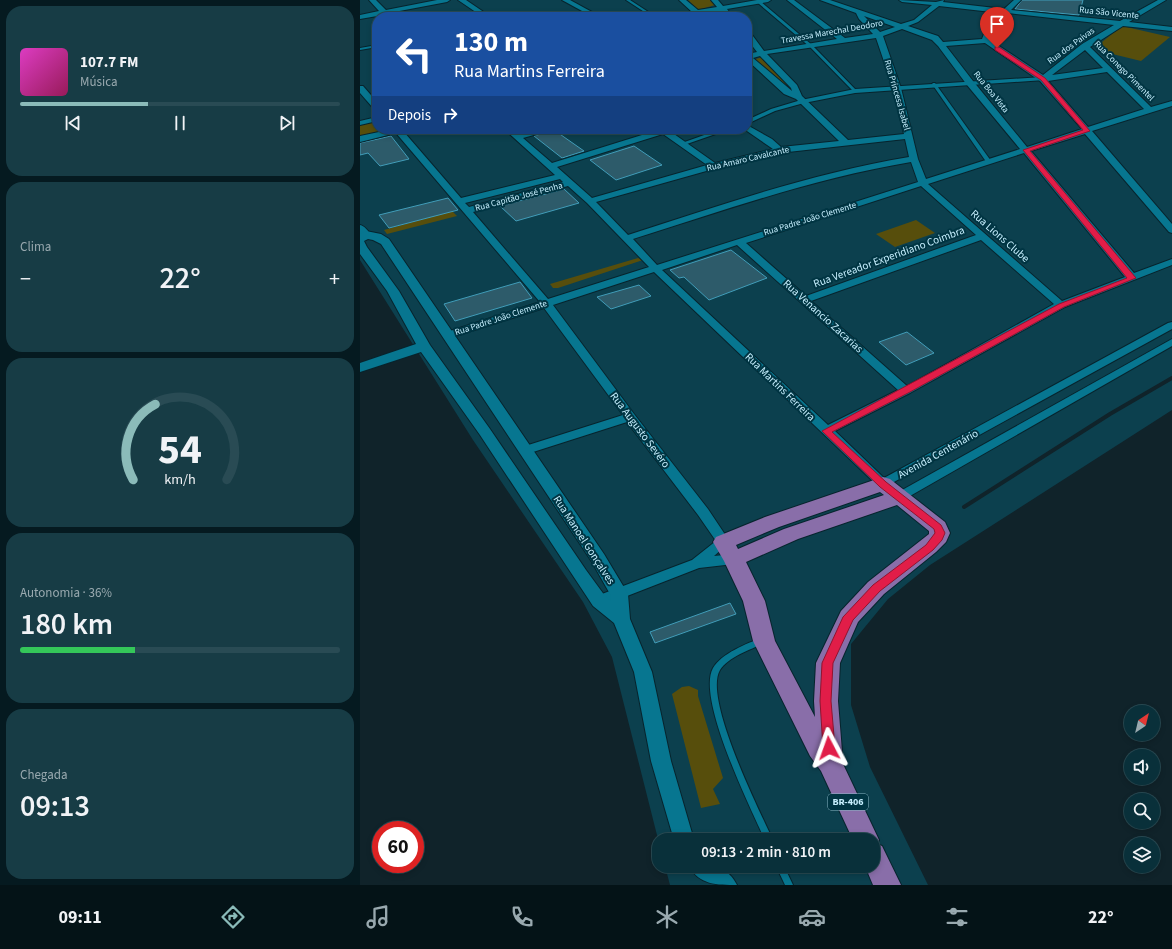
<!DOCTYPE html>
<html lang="pt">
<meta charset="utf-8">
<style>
:root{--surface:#09303a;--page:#173c45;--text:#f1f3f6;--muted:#99a9af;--line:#294b54;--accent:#8bbbb9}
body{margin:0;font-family:"Source Sans 3",sans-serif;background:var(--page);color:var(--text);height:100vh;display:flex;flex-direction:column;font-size:15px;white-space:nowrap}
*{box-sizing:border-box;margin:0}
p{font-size:13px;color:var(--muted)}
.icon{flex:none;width:22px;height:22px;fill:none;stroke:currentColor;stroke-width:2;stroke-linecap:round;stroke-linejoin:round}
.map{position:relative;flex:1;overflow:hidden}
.side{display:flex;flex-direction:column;gap:6px;padding:6px;background:#051a20;width:360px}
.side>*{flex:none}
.hud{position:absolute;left:12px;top:12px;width:380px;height:122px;border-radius:16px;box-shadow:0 2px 6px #0003,0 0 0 1px var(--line);background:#1a4fa0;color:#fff;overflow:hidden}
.needle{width:26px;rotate:35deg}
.tools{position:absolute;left:764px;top:705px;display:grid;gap:8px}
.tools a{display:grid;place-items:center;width:36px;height:36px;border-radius:50%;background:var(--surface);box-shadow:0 2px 6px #0003,0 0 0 1px var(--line);font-size:20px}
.speed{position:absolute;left:12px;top:821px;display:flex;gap:8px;font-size:20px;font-weight:700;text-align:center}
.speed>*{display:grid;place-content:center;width:52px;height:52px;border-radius:50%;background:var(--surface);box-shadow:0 2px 6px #0003,0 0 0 1px var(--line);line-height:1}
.speed .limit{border:6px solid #d22;background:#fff;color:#111}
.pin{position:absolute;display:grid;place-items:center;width:34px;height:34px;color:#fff;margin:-41px -17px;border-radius:50% 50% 50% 0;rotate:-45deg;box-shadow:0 0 4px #0007}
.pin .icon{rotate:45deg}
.me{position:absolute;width:44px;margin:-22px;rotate:356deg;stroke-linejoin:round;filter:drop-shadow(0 0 3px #0008)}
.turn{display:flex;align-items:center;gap:14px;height:84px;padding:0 16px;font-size:18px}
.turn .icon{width:52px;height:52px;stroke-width:2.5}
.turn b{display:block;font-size:28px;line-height:34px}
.then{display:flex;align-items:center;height:38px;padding:0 16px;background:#0003;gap:8px;font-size:15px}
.big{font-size:30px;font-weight:600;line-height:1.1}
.side .tile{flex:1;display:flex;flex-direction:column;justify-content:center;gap:6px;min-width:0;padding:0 14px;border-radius:16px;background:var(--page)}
.side .dial{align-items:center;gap:0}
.dial svg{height:104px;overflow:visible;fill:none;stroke:var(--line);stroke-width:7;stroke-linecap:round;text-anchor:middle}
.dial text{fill:var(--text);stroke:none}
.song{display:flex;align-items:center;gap:12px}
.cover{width:48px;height:48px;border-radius:6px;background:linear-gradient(135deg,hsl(310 70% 55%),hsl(330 70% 35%))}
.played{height:4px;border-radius:2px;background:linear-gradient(90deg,var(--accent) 40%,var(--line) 40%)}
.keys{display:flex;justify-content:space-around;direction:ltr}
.heat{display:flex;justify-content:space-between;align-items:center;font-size:22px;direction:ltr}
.charge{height:6px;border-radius:3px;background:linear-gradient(90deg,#34c759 36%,var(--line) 0)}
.trip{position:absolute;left:292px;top:833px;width:228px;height:40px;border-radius:16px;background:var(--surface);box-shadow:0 2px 6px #0003,0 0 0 1px var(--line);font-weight:600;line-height:40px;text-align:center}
.dock{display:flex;height:64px;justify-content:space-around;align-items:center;background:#041317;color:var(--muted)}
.dock .icon{width:28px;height:28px}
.dock .current{color:var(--accent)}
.dock b{font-size:18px;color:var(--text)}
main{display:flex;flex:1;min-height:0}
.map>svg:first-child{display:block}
.green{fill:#574e0c}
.water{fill:#10232a;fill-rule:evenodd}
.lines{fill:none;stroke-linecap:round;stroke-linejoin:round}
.stream{stroke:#10232a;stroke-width:4}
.building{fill:#2d5b6a;stroke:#419db9}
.service-casing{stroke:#07242d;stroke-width:2}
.pedestrian-casing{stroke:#07242d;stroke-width:2}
.minor-casing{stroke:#07242d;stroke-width:2}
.tertiary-casing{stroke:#07242d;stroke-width:2}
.primary-casing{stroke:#07242d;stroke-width:2}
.service{fill:#077690;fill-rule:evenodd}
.pedestrian{fill:#077690;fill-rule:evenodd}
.minor{fill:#077690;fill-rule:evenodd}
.tertiary{fill:#077690;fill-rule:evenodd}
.primary{fill:#896ea9;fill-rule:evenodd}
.route{fill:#e11d48;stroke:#92132f}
.labels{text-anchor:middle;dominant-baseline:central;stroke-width:4;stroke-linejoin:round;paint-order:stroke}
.far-street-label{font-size:9px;fill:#c6effe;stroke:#003543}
.shield{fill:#003543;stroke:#8bb7c6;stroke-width:1}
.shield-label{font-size:10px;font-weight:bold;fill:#c6effe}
.street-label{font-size:11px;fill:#c6effe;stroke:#003543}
</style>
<main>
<section class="side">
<div class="tile">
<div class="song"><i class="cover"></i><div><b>107.7 FM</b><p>Música</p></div></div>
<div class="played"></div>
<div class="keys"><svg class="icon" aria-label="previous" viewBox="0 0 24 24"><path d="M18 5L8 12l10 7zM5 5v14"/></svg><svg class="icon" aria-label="pause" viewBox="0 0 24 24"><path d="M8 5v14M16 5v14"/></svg><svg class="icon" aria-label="next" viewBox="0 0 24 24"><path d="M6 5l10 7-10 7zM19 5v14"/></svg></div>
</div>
<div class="tile"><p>Clima</p>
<div class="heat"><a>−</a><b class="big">22°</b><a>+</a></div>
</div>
<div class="tile dial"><svg viewBox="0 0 100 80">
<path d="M14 69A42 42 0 1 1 86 69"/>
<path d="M14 69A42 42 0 0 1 31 11" stroke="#8bbbb9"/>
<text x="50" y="56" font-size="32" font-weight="700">54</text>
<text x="50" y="72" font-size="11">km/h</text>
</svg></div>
<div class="tile"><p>Autonomia · 36%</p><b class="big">180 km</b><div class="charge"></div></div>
<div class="tile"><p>Chegada</p><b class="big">09:13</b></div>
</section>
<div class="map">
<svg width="812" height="885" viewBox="0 0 812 885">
<rect width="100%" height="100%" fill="#0c404e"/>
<!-- green -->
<g class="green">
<polygon points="328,0 351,0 355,5 338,10"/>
<polygon points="762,26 810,37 781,61 740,51 737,46"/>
<polygon points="402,57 431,86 436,95 401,65 393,60"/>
<polygon points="17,120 17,129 32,129 0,137 0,124"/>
<polygon points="92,211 97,216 27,234 24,230"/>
<polygon points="556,220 575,233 535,247 516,234"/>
<polygon points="278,258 283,260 198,288 193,288 190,284"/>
<polygon points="329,686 338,690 338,696 363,778 353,789 360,804 341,808 312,694 322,687"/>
</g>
<!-- water -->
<g class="water">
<path d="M0,260L113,440L223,602L252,657L299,843V866H305L310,885H0ZM21,830H55V864H21Z"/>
<path d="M812,410V885H568L510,767L491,705V644L528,599L570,565ZM771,712H793V734H771ZM771,756H793V778H771ZM771,800H793V822H771ZM771,844H793V866H771Z"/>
</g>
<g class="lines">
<!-- stream -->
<polyline class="stream" points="604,507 750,414 812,378"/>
</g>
<!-- building -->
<g class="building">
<polygon points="662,0 723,0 719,15 655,9"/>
<polygon points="194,130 224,151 202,158 174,136"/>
<polygon points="31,136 49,159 20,166 8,153 0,155 0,143"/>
<polygon points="274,146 302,165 256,180 230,160"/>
<polygon points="204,189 219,203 156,221 140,206"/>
<polygon points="88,198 98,210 29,228 19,215"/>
<polygon points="371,250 407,278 349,300 324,277 319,278 310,270"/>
<polygon points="160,282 172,298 95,321 84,304"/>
<polygon points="279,285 291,296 251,309 237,297"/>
<polygon points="547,332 574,353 546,365 519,342"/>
<polygon points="370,603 376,614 295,643 290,632"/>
</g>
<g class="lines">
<!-- service casing -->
<g class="service-casing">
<g id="service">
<polygon points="266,0 270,0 296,17 292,17"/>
<polygon points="398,1 400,1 452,45 496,90 496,92 494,92 450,47 398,3"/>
<polygon points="17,45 17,47 0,50 0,48"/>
<polygon points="573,83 575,83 631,161 631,163 627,163 572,84"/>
<path d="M402,638L405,639L406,641L405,643C391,649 368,657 360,670C343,698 399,810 413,840H405C391,809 336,698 353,668C361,654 387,643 402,638Z"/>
<polygon points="416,866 424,866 433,885 425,885"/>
</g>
</g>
<!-- pedestrian casing -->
<g class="pedestrian-casing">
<g id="pedestrian">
<polygon points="683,77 685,78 685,80 495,93 444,103 415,111 387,124 387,120 411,109 441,100 495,89"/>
<polygon points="361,129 370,129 324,145 319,144"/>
</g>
</g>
<!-- minor casing -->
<g class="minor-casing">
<g id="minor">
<polygon points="9,0 16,0 26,10 77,0 90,0 87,2 29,13 31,17 25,17 23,15 0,19 0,15 19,11"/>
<polygon points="98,0 106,0 131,17 123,17"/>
<polygon points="202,0 210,0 241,17 233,17"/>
<polygon points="319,0 326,0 338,10 357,7 351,0 358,0 363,6 397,0 411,0 408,2 367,9 373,17 366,17 360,11 343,14 344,17 338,17 336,15 310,17 332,12"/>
<path d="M427,0H434L485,38L513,34L499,19L496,13L460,0H470L541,24L554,20L572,5L542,2L539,0L576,2L584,0L583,2L644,9L654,0H661L651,10L760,21L798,0H806L769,22L812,27V31L763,26L730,47L791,107L812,101V106L732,131L812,224V233L809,232L725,134L671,151L774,273L812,259V265L705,307L550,393L475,431L524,478L808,323L812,322V329L523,488L519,487L294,272L193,305L274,414L348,509L370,542L354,556L374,554L379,556L381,559L379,562L374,564L339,568L244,605L239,606L234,605L232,601L234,597L332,560L356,541L338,515L267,422L170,453H162L160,450L162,447L263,415L184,308L92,337H84L83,335L84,333L180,302L36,133L0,142V136L33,129H48L44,132L101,198L195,175L144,129H153L159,134L176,129H189L188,131L163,138L192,163L298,130L297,129H307L355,163L413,149L384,129H387V125L412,139L421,147L479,141L436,99L424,94L387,60V54L397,52L387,39V32H390L404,51L477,39ZM579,6L640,13L625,31L622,39L583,42L578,36L548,26L558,22ZM648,13L754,25L722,44L683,75L630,40L632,31ZM504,16L535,27L520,32ZM542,29L572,40L578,46L607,85L660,149L566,179L558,159L541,88L523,36ZM516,38L533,88L544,134L488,140L442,96L437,85L407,54ZM625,43L680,81L722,129L667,147L613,81L586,46ZM725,50L743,68L692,75ZM400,56L431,88L432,91L393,58ZM747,72L784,109L728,127L688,81ZM303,134L347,165L232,198L197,167ZM545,139L549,157C453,173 361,205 268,235L236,202L357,168L419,153ZM664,153L765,277L702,301L568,184ZM551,162L558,182L297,265L273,239C365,210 455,178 551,162ZM200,179L203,182L109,207L105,203ZM208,186L227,203L289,267L188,299L113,212ZM561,186L616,235L446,296L386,243ZM621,240L694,304L547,386L451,301ZM377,245L538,390L468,425L302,270Z"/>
<polygon points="0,86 3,86 17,102 17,109 14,109 0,93"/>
<polygon points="17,117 17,121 0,125 0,121"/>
<path d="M0,225C5,226 8,231 11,235L9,237H3L0,234Z"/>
<polygon points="812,339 812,346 543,500 539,501 535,500 533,497 535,494"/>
</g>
</g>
<!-- tertiary casing -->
<g class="tertiary-casing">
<g id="tertiary">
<path d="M6,231L21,234L29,239L244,554L268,594L270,619L292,672L311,761L334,840H314L291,761L274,672L254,623L233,606L120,435L61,352L0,372V363L56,344L27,291L0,254V234ZM8,239L13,240L21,244L232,562L250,594L251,601L245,596L226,570L130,429L70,345L39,291L7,247L4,241Z"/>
<path d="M329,866C349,866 367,864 377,885C357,885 339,885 329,866Z"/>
</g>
</g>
<!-- primary casing -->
<g class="primary-casing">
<path id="primary" d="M523,477L530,479L585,522L590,533L586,542L576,552L524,594L498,622L480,663L478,701L483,764L519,840L517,844L522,846L541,885H513L505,866H513V840H493L461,771L450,756L393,641L383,601L364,561L353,542L356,537L405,517ZM520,492L524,495L424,529L378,549L376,545L419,527ZM537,505L569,531V534L508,582L481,611L456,663L454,701L455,717L415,641L405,601L386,562L438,539Z"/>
</g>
<!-- service -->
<use href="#service" class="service"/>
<!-- pedestrian -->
<use href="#pedestrian" class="pedestrian"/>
<!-- minor -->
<use href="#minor" class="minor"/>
<!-- tertiary -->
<use href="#tertiary" class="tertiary"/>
<!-- primary -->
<use href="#primary" class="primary"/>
</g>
<!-- route -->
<polygon class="route" points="635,47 639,47 685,78 730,131 670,151 776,278 704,307 550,392 472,432 526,482 581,525 585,533 582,540 573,550 520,591 493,620 473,663 471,701 475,748 473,752 469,753 465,752 463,748 460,701 462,663 483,617 513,585 566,545 575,533 574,529 520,487 462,431 699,304 767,278 663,150 723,130 681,80 635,50"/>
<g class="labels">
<!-- far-street labels -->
<g class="far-street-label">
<text transform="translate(749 13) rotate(6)">Rua São Vicente</text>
<text transform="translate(472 32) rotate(-10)">Travessa Marechal Deodoro</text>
<text transform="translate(711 46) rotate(-36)">Rua dos Paivas</text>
<text transform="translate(764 71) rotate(45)">Rua Conego Pimentel</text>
<text transform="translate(631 92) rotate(51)">Rua Boa Vista</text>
<text transform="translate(537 95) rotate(74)">Rua Princesa Isabel</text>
<text transform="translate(388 159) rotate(-13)">Rua Amaro Cavalcante</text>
<text transform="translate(159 197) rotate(-15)">Rua Capitão José Penha</text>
<text transform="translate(450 219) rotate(-17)">Rua Padre João Clemente</text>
<text transform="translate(141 318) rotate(-18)">Rua Padre João Clemente</text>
</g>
<!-- shield labels -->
<rect class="shield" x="468" y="794" width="40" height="16" rx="3"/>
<g class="shield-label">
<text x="488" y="802">BR-406</text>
</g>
<!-- street labels -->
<g class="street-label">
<text transform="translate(640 236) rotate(41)">Rua Lions Clube</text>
<text transform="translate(529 257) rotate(-20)">Rua Vereador Experidiano Coimbra</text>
<text transform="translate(463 316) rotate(42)">Rua Venancio Zacarias</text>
<text transform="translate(420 387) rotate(44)">Rua Martins Ferreira</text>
<text transform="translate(280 430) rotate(53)">Rua Augusto Sevéro</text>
<text transform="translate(578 454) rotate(-29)">Avenida Centenário</text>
<text transform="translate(224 540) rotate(57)">Rua Manoel Gonçalves</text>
</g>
</g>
</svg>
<div class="tools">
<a><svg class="needle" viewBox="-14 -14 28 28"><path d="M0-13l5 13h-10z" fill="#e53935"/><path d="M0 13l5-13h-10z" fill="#99a9af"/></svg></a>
<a><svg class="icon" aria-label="sound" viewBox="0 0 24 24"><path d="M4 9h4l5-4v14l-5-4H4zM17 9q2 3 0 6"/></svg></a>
<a><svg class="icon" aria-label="search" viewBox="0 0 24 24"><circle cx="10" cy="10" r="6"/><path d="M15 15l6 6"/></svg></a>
<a><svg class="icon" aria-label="layers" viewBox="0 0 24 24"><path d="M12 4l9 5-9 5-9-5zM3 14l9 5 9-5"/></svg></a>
</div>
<div class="speed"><div class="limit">60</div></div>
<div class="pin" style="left:637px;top:48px;background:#d93025"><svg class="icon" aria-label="arrive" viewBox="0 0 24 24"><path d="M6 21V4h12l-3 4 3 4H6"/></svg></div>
<svg class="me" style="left:469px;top:748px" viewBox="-20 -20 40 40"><path d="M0-17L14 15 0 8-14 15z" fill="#e11d48" stroke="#fff" stroke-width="4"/></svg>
<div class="trip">09:13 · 2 min · 810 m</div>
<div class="hud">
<div class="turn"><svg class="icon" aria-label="left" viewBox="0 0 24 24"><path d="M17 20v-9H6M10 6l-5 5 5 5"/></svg><div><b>130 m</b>Rua Martins Ferreira</div></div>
<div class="then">Depois<svg class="icon" aria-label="right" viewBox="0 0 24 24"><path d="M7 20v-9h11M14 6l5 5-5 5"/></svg></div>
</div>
</div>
</main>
<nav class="dock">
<b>09:11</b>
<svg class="icon current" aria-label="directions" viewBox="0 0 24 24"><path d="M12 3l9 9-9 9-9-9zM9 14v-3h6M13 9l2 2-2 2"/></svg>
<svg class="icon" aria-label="music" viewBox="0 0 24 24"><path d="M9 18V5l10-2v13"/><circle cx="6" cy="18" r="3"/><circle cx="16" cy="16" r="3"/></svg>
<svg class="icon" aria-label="phone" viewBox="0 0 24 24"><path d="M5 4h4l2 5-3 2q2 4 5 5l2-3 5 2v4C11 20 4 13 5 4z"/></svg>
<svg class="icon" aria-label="climate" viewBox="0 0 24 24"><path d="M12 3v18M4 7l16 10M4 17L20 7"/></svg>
<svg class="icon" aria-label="car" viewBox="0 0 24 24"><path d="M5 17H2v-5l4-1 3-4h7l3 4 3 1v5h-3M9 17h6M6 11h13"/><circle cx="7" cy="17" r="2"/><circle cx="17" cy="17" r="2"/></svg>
<svg class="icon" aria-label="filters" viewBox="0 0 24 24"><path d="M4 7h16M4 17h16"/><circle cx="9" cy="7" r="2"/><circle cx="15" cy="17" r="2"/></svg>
<b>22°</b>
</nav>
